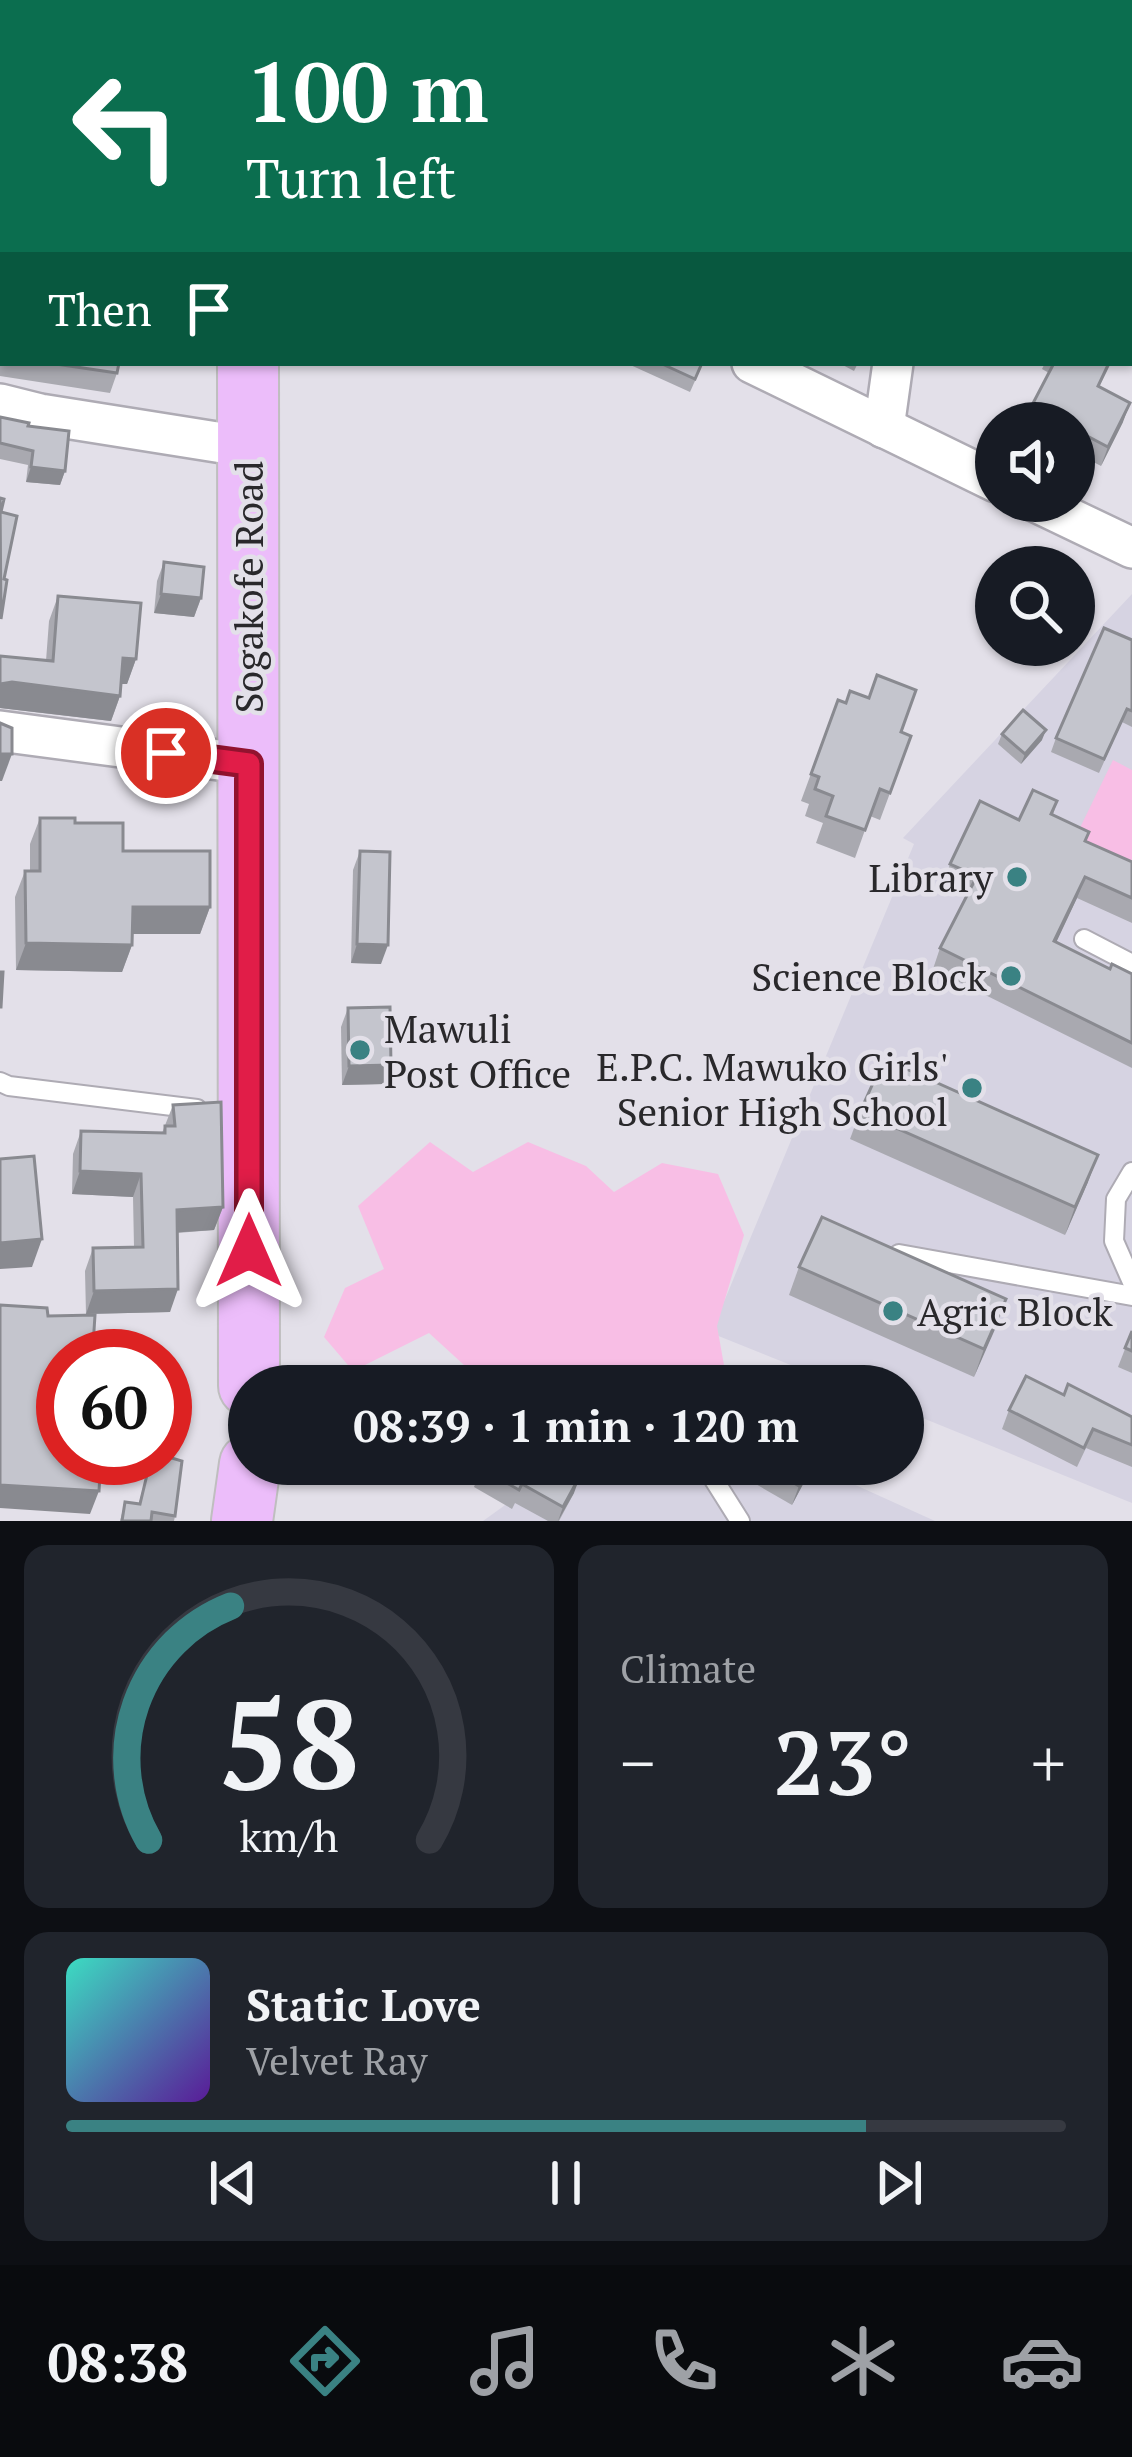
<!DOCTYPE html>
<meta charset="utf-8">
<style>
:root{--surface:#171b24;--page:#20242c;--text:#f1f3f6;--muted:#9ea1a6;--line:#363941;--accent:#3a8283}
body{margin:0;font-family:"PT Serif",serif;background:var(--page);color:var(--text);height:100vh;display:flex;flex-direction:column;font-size:45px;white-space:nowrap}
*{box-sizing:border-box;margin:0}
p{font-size:39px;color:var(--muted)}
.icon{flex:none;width:66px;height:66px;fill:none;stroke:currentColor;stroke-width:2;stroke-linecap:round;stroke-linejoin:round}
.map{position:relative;height:1521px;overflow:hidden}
.panel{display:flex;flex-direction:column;gap:24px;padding:24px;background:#0d0f14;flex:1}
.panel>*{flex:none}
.hud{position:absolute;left:0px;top:0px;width:1134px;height:366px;box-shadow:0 3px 9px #0004;background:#0b6e4f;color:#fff;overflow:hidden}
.buttons{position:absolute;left:975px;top:402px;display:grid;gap:24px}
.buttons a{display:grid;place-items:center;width:120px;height:120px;border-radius:50%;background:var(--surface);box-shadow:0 3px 9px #0004;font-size:60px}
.speed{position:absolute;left:36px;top:1329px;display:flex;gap:24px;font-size:60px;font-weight:700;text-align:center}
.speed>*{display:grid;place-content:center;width:156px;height:156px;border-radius:50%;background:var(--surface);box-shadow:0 3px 9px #0004;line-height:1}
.speed .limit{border:18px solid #d22;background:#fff;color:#111}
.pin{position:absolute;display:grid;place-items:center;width:102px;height:102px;color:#fff;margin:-51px;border:6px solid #fff;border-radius:50%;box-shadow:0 3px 12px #0007}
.me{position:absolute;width:132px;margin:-66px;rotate:0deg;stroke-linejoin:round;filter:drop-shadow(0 0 9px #0008)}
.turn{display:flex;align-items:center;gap:42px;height:252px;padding:0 48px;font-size:54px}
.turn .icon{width:156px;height:156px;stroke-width:2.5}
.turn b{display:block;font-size:84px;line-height:102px}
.then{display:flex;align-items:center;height:114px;padding:0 48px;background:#0003;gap:24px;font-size:45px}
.big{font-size:90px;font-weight:700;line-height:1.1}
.panel .tile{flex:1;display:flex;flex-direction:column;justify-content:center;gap:18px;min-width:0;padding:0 42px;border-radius:24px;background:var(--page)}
.panel .dial{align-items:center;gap:0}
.dial svg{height:312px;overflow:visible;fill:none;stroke:var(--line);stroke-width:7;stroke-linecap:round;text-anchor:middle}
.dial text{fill:var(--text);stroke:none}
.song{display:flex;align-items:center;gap:36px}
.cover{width:144px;height:144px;border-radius:18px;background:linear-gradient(135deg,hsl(170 70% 55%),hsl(270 70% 35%))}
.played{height:12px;border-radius:6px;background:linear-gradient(90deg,var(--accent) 80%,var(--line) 80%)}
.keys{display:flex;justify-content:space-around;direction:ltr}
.heat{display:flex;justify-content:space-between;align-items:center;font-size:66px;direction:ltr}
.panel .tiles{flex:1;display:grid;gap:24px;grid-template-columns:1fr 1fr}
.tile:last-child{grid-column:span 2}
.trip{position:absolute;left:228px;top:1365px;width:696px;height:120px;border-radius:60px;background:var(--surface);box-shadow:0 3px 9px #0004;font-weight:700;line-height:120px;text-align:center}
.menu{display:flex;height:192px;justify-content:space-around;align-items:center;background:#090b0e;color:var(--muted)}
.menu .icon{width:84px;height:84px}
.menu .current{color:var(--accent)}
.menu b{font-size:54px;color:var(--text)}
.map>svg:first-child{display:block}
.built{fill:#d6d3e2}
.green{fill:#f8bee5}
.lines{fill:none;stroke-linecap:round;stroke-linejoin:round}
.lane-casing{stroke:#aeabb4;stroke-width:22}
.street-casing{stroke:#aeabb4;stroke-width:44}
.primary-casing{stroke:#bfbebf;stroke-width:64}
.lane{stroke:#fff;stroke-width:18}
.street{stroke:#fff;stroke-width:39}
.primary{stroke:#ecbdfa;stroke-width:60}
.wall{fill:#a9a9b0}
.shaded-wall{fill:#898a90}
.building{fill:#c4c5cd;stroke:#898a90;stroke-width:3}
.route-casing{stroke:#92132f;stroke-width:30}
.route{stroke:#e11d48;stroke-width:21}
.poi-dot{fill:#3a8283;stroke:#e3e0e9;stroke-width:4.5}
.labels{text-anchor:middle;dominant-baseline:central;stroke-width:9;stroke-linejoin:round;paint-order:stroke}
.street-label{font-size:39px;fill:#29282b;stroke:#e3e0e9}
.poi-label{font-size:39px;fill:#29282b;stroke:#e3e0e9;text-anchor:end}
</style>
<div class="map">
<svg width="1132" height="1521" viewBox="0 0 1132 1521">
<rect width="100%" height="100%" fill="#e3e0e9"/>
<!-- built -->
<g class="built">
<polygon points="1132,594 1132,1503 903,1410 903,1386 843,1386 711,1333 914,844 903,838"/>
<polygon points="562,1464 809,1464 935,1521 483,1521"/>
</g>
<!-- green -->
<g class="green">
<polygon points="1113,760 1132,770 1132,868 1074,840"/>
<polygon points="430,1142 473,1172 528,1142 586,1166 614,1192 662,1163 718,1174 744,1235 717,1326 727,1382 657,1369 653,1386 487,1386 429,1333 353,1371 324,1337 345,1288 384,1269 358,1206"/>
</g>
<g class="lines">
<!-- lane casing -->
<g class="lane-casing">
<g id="lane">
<polyline points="1084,939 1132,964"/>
<polyline points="0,1082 9,1086 197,1109"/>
<polyline points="1132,1172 1116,1199 1114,1241 1132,1282"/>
<polyline points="899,1254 1132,1296"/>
<polyline points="704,1464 740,1521"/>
</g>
</g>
<!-- street casing -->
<g class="street-casing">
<g id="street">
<polyline points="927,3 927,0"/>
<polyline points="752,363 996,482"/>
<polyline points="0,404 40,414 248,447"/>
<polyline points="884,428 893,363"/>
<polyline points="1034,501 1132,548"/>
<polyline points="0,731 249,764"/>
</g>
</g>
<!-- primary casing -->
<g class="primary-casing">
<g id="primary">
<polyline points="243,0 243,3"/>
<polyline points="248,363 249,1386"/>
<polyline points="242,1521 250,1464"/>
</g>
</g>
<!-- lane -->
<use href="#lane" class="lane"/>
<!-- street -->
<use href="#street" class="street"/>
<!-- primary -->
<use href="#primary" class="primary"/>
</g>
<!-- wall -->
<g class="wall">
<polygon points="0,183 3,183 3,363 119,363 117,373 110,393 0,376"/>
<polygon points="626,363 703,363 690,392"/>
<polygon points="839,363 858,363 854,371"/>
<polygon points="1045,363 1111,363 1099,387 1123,422 1101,466 1074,452 1074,423 1026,423 1031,407 1049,373 1042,369"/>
<polygon points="0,417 28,426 65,471 60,485 26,482 28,465 0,459"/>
<polygon points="164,562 201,598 194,617 154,613 157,581"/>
<polygon points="58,596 136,659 127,684 121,684 120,696 111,721 0,708 0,656 46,661 49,621"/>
<polygon points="1132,640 1132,727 1122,722 1099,773 1051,752 1056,738"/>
<polygon points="838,700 901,732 890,793 880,820 870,816 855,858 816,843 823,823 805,816 809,804 801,801"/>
<polygon points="1002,734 1042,740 1021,764 998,744"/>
<polygon points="1057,801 1053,815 1085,841 1132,862 1132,923 1077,898 1056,942 1110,969 1132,974 1132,1068 933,969 940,948 967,896 943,885 950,864 1019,820"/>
<polygon points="40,818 75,823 123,851 210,907 200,934 132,934 132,945 122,972 16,970 15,897 25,871 30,871 30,844"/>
<polygon points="360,851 381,964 351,963 353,870"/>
<polygon points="348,1008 384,1084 342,1085 341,1027"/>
<polygon points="173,1105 223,1207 214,1230 177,1233 170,1312 86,1314 85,1271 93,1248 134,1247 133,1197 72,1194 73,1154 81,1131 162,1133"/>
<polygon points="860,1112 1088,1182 1065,1235 850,1139"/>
<polygon points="799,1267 1006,1299 974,1377 789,1295"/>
<polygon points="1132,1331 1132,1373 1118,1367"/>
<polygon points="1009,1410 1132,1417 1132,1467 1086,1448 1077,1467 1002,1429"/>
<polygon points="151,1458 175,1516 174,1521 120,1521 125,1502 139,1503"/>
<polygon points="483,1464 574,1493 559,1521 548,1521 515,1503 512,1509 474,1487"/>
<polygon points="721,1464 813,1464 792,1505"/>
</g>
<!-- shaded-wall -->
<g class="shaded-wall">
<polygon points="1130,403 1123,422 1101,466 1108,447"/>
<polygon points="31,467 65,471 60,485 26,482"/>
<polygon points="161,594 201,598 194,617 154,613"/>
<polygon points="123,658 136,659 127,684 114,684"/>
<polygon points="12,682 120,696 111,721 0,708 0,684"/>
<polygon points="1046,730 1042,740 1021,764 1025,754"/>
<polygon points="0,754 12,754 2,781 0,781"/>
<polygon points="1085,877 1077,898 1047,962 1054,941"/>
<polygon points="133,907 210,907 200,934 123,934"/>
<polygon points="26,943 132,945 122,972 16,970"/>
<polygon points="357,944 388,945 381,964 351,963"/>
<polygon points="391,1065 384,1084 342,1085 349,1066"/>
<polygon points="1098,1155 1088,1182 1065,1235 1075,1207"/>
<polygon points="80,1171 141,1174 133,1197 72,1194"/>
<polygon points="223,1207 214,1230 168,1233 177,1210"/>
<polygon points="42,1239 32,1267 0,1269 0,1243"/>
<polygon points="178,1289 170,1312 86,1314 94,1291"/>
<polygon points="1006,1299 996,1327 974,1377 984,1349"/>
<polygon points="811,1464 808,1475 792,1505 799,1486"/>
<polygon points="581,1474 574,1493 558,1521 563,1507"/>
<polygon points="0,1485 99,1491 90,1514 0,1508"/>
</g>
<!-- building -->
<g class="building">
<polygon points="0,0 67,0 65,3 3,3 3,102 0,101"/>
<rect x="292" y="0" width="106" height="3"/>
<polygon points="600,0 723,0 729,3 598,3"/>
<polygon points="749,0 796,0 795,3 749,3"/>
<polygon points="0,183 3,184 3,355 0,354"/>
<polygon points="49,363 119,363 117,373"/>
<polygon points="660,363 702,363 695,379"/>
<polygon points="1054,363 1109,363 1098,386 1130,403 1108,447 1074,429 1074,423 1062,423 1031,407"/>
<polygon points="0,417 29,423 28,426 69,431 65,471 31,467 33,451 0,443"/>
<polygon points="0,498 4,499 1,512 17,516 4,579 7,580 1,619"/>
<polygon points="164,562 204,567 201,598 161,594"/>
<polygon points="58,596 141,603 136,659 123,658 120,696 12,682 0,684 0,656 53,661"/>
<polygon points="1104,628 1132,640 1132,711 1127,709 1104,759 1056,738"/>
<polygon points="877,675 916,690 901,732 911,736 890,793 880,789 865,830 826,816 833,796 815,789 819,777 811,774 838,700 846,703 850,691 869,698"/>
<polygon points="1023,710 1046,730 1025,754 1002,734"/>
<polygon points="0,723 12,728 12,754 0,754"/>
<polygon points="1033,790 1057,801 1051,814 1089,832 1085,841 1132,862 1132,898 1085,877 1054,941 1110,969 1112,964 1132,974 1132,1043 940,948 977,876 950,864 980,801 1019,820"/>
<polygon points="40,818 75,818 75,823 123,823 123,851 210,851 210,907 133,907 132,945 26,943 25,871 40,871"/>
<polygon points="360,851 390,852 388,945 357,944"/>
<polygon points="0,972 3,972 1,1007 0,1007"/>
<polygon points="390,1007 391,1065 349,1066 348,1008"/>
<polygon points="884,1059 1098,1155 1075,1207 860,1112"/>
<polygon points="221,1102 223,1207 177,1210 178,1289 94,1291 93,1248 143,1247 141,1174 80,1171 81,1131 165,1133 165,1126 175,1126 173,1105"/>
<polygon points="34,1156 42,1239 0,1243 0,1159"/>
<polygon points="822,1217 1006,1299 984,1349 799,1267"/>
<polygon points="0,1305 47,1308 48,1316 95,1315 93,1346 130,1348 130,1356 63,1356 63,1458 101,1458 99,1491 0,1485"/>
<polygon points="1132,1331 1132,1351 1125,1348"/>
<polygon points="1026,1376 1064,1395 1068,1384 1132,1417 1132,1445 1093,1429 1084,1448 1009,1410"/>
<polygon points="763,1377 779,1386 758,1386"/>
<polygon points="165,1456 182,1461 175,1516 152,1512 151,1521 122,1521 125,1502 140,1504 151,1458 165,1458"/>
<polygon points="483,1464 563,1464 581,1474 563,1507 522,1484 519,1490 481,1468"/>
<polygon points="761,1464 811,1464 799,1486"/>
</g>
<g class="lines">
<!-- route casing -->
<g class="route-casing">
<polyline id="route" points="166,753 249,764 249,1251"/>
</g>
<!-- route -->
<use href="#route" class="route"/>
</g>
<!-- markers -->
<g class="poi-dot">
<circle cx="1017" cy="877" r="12"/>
<circle cx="1011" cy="976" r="12"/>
<circle cx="360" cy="1050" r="12"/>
<circle cx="972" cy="1088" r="12"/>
<circle cx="893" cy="1311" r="12"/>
</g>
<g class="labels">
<!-- street labels -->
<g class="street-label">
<text transform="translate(248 587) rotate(-90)">Sogakofe Road</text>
</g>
<!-- poi labels -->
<g class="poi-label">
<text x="993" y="877">Library</text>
<text x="987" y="976">Science Block</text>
<text x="384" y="1028" text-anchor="start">Mawuli<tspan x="384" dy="45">Post Office</tspan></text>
<text x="948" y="1066">E.P.C. Mawuko Girls'<tspan x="948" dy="45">Senior High School</tspan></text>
<text x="917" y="1311" text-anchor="start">Agric Block</text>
</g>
</g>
</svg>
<div class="buttons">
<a><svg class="icon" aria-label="sound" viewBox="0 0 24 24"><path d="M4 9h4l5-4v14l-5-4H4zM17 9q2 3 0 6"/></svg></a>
<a><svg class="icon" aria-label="search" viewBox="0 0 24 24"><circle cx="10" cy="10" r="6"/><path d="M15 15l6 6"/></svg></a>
</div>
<div class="speed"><div class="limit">60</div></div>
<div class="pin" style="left:166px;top:753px;background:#d93025"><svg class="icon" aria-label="arrive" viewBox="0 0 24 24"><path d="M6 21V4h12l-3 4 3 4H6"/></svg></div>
<svg class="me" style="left:249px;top:1251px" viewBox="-20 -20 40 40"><path d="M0-17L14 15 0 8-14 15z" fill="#e11d48" stroke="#fff" stroke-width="4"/></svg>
<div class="trip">08:39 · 1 min · 120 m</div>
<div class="hud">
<div class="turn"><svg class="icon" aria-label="left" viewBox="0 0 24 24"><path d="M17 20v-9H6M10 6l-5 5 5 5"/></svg><div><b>100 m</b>Turn left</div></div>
<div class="then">Then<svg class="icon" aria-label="arrive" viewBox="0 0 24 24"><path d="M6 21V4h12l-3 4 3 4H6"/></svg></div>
</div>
</div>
<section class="panel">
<div class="tiles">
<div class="tile dial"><svg viewBox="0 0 100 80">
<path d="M14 69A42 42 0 1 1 86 69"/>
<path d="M14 69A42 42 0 0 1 35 9" stroke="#3a8283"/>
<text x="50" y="56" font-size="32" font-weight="700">58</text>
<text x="50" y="72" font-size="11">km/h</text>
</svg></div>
<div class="tile"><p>Climate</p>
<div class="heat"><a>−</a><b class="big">23°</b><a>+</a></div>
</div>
<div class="tile">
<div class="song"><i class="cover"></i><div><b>Static Love</b><p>Velvet Ray</p></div></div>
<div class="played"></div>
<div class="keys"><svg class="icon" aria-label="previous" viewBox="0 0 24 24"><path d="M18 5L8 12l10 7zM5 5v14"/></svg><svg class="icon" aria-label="pause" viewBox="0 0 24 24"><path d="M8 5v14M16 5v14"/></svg><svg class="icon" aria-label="next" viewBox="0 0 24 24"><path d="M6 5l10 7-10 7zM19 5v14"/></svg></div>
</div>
</div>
</section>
<nav class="menu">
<b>08:38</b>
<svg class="icon current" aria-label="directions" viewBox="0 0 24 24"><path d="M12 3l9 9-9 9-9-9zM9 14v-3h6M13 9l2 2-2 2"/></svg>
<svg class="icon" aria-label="music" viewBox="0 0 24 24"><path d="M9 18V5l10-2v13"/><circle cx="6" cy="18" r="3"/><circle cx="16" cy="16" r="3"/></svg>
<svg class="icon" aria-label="phone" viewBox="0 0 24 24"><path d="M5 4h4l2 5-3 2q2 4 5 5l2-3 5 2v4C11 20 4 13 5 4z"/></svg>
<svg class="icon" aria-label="climate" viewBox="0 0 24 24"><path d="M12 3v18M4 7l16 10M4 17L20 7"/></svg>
<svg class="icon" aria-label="car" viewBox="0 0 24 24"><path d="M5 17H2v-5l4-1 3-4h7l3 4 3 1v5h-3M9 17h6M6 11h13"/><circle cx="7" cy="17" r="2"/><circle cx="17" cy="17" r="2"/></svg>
</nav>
